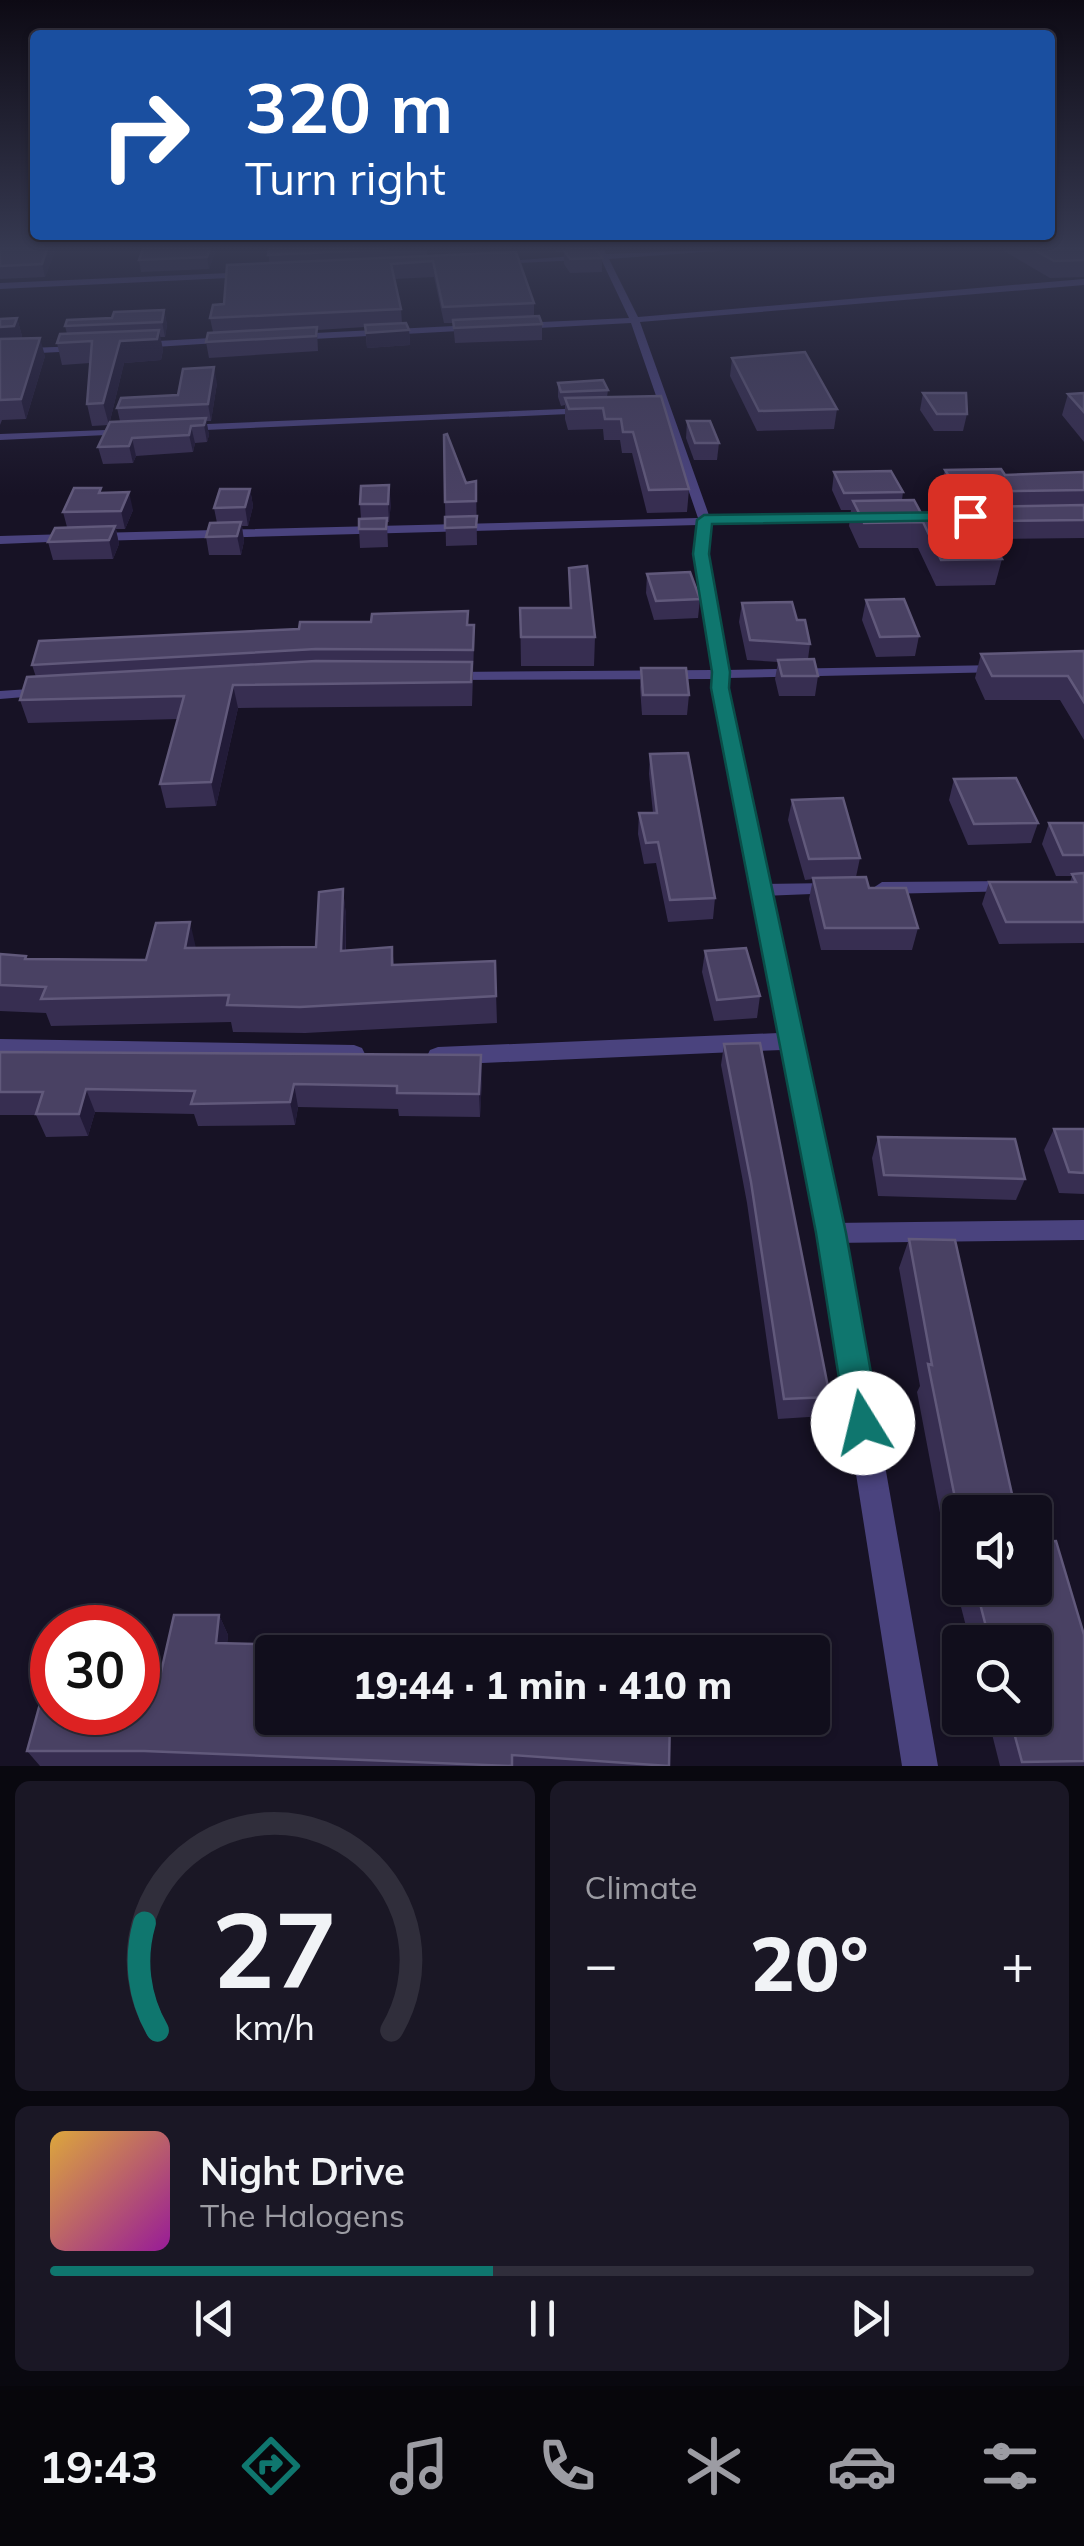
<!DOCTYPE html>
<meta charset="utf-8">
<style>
:root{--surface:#110e1c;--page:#1a1725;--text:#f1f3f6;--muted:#9c9ca3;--line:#302e3b;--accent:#0f766e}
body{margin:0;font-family:Mulish,sans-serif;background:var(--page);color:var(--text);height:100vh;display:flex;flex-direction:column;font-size:38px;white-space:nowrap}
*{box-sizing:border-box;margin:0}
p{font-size:32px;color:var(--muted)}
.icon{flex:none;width:55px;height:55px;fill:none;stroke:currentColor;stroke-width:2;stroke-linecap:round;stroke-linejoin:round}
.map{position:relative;height:1766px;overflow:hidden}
.panel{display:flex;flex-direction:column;gap:15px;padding:15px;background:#09080f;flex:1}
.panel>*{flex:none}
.top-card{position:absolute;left:30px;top:30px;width:1025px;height:210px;border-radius:10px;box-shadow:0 2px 8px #0004,0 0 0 2px var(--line);background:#1a4fa0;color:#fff;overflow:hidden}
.fabs{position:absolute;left:942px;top:1495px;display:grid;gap:20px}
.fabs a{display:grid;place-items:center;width:110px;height:110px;border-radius:10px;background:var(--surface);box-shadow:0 2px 8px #0004,0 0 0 2px var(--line);font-size:50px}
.speed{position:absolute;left:30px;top:1605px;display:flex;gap:20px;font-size:50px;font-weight:700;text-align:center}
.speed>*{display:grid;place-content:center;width:130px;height:130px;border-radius:50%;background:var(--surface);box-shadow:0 2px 8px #0004,0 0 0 2px var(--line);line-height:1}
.speed .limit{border:15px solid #d22;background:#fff;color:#111}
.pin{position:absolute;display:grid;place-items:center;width:85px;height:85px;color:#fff;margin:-42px;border-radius:20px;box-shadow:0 5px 15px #0006}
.me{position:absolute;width:110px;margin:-55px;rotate:351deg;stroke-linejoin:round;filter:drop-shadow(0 0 8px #0008)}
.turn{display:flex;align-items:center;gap:35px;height:210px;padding:0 50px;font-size:45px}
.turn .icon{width:130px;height:130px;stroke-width:2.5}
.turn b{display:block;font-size:70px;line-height:85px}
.big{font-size:75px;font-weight:800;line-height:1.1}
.panel .widget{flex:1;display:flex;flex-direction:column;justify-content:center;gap:15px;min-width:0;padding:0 35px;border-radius:15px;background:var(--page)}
.panel .dial{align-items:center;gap:0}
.dial svg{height:260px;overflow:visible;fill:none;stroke:var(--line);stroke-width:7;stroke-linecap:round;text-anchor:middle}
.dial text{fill:var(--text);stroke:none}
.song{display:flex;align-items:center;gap:30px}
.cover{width:120px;height:120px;border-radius:15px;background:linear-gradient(135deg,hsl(40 70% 55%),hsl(300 70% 35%))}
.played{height:10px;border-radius:5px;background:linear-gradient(90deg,var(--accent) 45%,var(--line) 45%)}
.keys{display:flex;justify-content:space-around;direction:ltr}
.heat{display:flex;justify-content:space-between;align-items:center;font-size:55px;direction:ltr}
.panel .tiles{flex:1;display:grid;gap:15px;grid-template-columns:1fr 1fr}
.widget:last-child{grid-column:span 2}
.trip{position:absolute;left:255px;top:1635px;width:575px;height:100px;border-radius:10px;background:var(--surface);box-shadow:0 2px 8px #0004,0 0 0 2px var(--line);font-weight:800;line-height:100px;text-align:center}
.dock{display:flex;height:160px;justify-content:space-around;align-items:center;background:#07060b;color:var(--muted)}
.dock .icon{width:70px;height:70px}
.dock .on{color:var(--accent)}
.dock b{font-size:45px;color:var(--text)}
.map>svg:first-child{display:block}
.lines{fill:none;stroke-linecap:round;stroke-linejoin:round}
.service{fill:#4a437e;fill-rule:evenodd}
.minor{fill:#4a437e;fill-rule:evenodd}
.wall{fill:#372e51}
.shaded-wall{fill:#221b38}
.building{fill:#494163;stroke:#61597b;stroke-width:2.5}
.route{fill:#0f766e;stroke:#0a4d48;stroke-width:2.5}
</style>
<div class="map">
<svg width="1084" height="1766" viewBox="0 0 1084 1766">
<rect width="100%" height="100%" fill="#171225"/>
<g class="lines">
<!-- service -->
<g class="service">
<polygon points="599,249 604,249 606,254 744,249 609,259 638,317 1084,279 1084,285 640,322 710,518 874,513 880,517 874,521 710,525 707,553 725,670 999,665 1004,666 1004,672 727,678 725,686 715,686 712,679 450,680 443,676 450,672 711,670 695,553 698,525 95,541 89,537 95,533 698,518 631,323 520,329 515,326 520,323 629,318 601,259 500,264 496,262 599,254"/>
<polygon points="252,272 249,277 0,289 0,283"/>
<polygon points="474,325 477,326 477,330 295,340 290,337 295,334"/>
<polygon points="229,337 232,338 232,342 140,348 135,345 140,342"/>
<polygon points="82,346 84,348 79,351 0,355 0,349"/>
<polygon points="587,408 591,409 591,413 183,431 178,428 183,425"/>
<polygon points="132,429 133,431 128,434 0,440 0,434"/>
<polygon points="69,534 75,538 73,541 0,544 0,536"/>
<polygon points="44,688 49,689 49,695 0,699 0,691"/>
<polygon points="1011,881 1017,883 1020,887 1017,891 882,894 873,888 882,882"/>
<polygon points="831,883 837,885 840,889 837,893 761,896 752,890 761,884"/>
<polygon points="1084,1220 1084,1240 831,1243 823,1240 820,1233 823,1226 831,1223"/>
</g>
<!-- minor -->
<g class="minor">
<polygon points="720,683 728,688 844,1233 938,1766 902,1766 818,1233 782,1050 438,1065 430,1062 427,1056 430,1050 438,1047 779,1033 712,688"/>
<polygon points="0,1039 354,1045 362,1048 365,1054 362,1060 354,1063 0,1057"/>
</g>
</g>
<!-- wall -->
<g class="wall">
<polygon points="0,249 56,249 45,277 0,279"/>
<polygon points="143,249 216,249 209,269 141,272 139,260"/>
<polygon points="269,249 427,249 427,255 534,303 534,316 542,324 542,340 455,343 453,323 444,323 434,277 394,279 401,309 402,323 409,330 410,345 367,348 365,327 317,330 318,351 209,358 206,342 213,332 210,318 269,263"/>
<polygon points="554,249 596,249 602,258 602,272 570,273 564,264 564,252 556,252"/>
<polygon points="1001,249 1084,249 1084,277 1050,278"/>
<polygon points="164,310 167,325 165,337 160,337 163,350 161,360 124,363 109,425 120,421 117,408 178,395 217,383 211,421 206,421 209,435 207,442 195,443 193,452 136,456 133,463 103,464 98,447 109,425 92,426 87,404 90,363 62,365 57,343 67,334 65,326"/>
<polygon points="17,318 22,336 21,338 45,356 26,419 2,420 0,425 0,319"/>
<polygon points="732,358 837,409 834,429 757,431 730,376"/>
<polygon points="558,383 608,390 607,397 689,489 687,512 647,513 632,453 622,453 620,440 604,440 603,429 568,430 565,419 565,405 561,406 558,397"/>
<polygon points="923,393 967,414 963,431 934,431 920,410"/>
<polygon points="1084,393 1084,442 1062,415 1068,394"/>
<polygon points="687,421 719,443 717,460 694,460 686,438"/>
<polygon points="945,470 1005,475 1084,472 1084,538 990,539 1002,559 995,585 936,586 918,548 859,548 849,526 851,510 841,510 832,490 834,472 903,492 902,500 921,513 967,512 968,509 955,509 941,487"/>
<polygon points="476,481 477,545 446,546 445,502 466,483"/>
<polygon points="250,489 253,506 248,526 242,526 244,541 241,555 209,555 206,537 217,523 214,508"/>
<polygon points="103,493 133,510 125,529 116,529 119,544 113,559 53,560 48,542 67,527 63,512"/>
<polygon points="391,503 389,522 387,522 388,547 360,548 359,529 361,519 360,504"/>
<polygon points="569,568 595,637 594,666 521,666 520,608 570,608"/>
<polygon points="647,574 700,599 698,618 654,620 646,593"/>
<polygon points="866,600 919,636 915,656 876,657 862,620"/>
<polygon points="742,603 797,620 810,644 808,659 818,676 815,696 779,696 775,679 778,662 747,660 739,622"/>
<polygon points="468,625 474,644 472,706 238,708 216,806 166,808 160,784 178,719 28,723 20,700 36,677 32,665"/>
<polygon points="1084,651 1084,740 1060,700 985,700 975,678 981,654"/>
<polygon points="641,668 689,695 687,715 642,715 640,687"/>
<polygon points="650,754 715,898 713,919 668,922 656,863 644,864 638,834 639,813 653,813 649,774"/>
<polygon points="954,779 1038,823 1031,843 968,845 949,800"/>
<polygon points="792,800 860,858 856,877 918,928 912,950 821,950 809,899 813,879 805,880 788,820"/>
<polygon points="1049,823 1084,823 1084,943 999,944 982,904 989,882 1070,882 1072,876 1056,876 1042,844"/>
<polygon points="343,889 346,916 346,950 392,947 394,965 495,961 497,1023 305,1033 233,1032 231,1022 51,1026 46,1013 0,1011 0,954 26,956 28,959 146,960 196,947 316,947"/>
<polygon points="705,951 760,996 757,1018 714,1021 702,972"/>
<polygon points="724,1044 830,1397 824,1416 778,1419 747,1203 721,1065"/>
<polygon points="0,1052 482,1078 480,1117 399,1116 398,1109 298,1107 295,1125 198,1126 194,1114 95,1112 88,1136 46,1137 36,1115 0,1115"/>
<polygon points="1054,1129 1084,1129 1084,1194 1059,1193 1044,1150"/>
<polygon points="878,1137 1025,1179 1016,1200 878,1196 872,1158"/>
<polygon points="909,1239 960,1512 960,1588 1035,1588 1084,1635 1084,1766 1000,1766 988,1718 1035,1718 1035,1642 970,1642 949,1560 917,1392 920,1386 899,1268"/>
<polygon points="219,1615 228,1635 227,1644 336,1646 338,1652 272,1652 272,1718 669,1766 40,1766 27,1751 159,1681"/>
</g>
<!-- shaded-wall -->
<g class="shaded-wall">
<polygon points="47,249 56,249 45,277 42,264"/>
<polygon points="210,249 216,249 209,269 207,257"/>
<polygon points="164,310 167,325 165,337 162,322"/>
<polygon points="17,318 22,336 19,344 0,346 0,327"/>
<polygon points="159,330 163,350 161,360 124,363 109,425 103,403 120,341"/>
<polygon points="409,330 410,345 367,348 366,333"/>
<polygon points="40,338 45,356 26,419 21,399"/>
<polygon points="214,367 217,383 211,421 208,404"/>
<polygon points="206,418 209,435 207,442 204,425"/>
<polygon points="191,426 195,443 193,452 189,435"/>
<polygon points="132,438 136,456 133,463 129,446"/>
<polygon points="389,485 391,503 389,522 388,504"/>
<polygon points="250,489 253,506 248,526 245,507"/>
<polygon points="129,492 133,510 125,529 121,511"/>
<polygon points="241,522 244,541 241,555 237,536"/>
<polygon points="115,526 119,544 113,559 109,540"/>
<polygon points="233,685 238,708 216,806 211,782"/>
<polygon points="343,889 346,916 345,977 341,951"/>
<polygon points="190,922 196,948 185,948"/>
<polygon points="481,1055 482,1078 480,1117 479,1094"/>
<polygon points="294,1084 298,1107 295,1125 290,1102"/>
<polygon points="86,1089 95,1112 88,1136 79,1114"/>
<polygon points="219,1615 228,1635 225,1663 216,1643"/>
</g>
<!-- building -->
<g class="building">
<polygon points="0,249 47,249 42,264 0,266"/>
<polygon points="143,249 210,249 207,257 139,260"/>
<polygon points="269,249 389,249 268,255"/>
<polygon points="578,249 596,249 602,258 570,259 564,250"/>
<polygon points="1033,249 1084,249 1084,260 1054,261"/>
<polygon points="516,252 534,303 443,307 433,261 391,264 401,309 210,318 213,305 224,304 227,265"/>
<polygon points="164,310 162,322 65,326 67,320 112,318 114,312"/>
<polygon points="539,316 542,324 454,328 453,320"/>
<polygon points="17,318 14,326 0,327 0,319"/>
<polygon points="406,323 409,330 366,333 365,325"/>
<polygon points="317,327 316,336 206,342 208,333"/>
<polygon points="159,330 157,339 120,341 103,403 87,404 92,341 57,343 60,334"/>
<polygon points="40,338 21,399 0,400 0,339"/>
<polygon points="805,352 837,409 759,411 732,358"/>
<polygon points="214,367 208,404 117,408 121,398 178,395 183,369"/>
<polygon points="603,380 608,390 561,392 558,383"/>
<polygon points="923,393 966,393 967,414 937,414"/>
<polygon points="1084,393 1084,412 1068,394"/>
<polygon points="661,396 689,489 649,490 633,432 623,432 621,419 605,419 603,408 569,409 565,398"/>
<polygon points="206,418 204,425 191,426 189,435 132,438 129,446 98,447 110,422"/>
<polygon points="687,421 710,421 719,443 695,443"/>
<polygon points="447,434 466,483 476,481 476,501 445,502 444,435"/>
<polygon points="1001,469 1005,475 1084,472 1084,490 959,492 945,470"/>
<polygon points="891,471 903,492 844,493 834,472"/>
<polygon points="389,485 388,504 360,504 361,486"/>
<polygon points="74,488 101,488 99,493 129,492 121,511 63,512"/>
<polygon points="220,489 250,489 245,507 214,508"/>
<polygon points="914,500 921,513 974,512 1002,559 941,560 923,522 864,523 853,501"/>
<polygon points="1084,505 1084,520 980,521 969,507"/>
<polygon points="477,516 476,527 445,528 445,517"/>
<polygon points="387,518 386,529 359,529 359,519"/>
<polygon points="241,522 237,536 206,537 210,523"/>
<polygon points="115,526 109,540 48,542 55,528"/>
<polygon points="587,566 595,637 521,637 520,608 571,608 569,568"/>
<polygon points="690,572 700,599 656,601 647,574"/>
<polygon points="904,599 919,636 880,637 866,600"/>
<polygon points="792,602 797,620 805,620 810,644 750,640 742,603"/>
<polygon points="468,611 467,625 474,625 473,650 316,649 32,665 39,641 299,629 300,622 371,622 372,614"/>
<polygon points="1084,651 1084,702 1068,676 992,676 981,654"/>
<polygon points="814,659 818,676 782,676 778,660"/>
<polygon points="316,661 472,662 471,682 233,685 211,782 160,784 184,696 20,700 27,677"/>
<polygon points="641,668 686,668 689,695 643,695"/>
<polygon points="688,753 715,898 670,900 658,842 646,843 639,813 657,813 650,754"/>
<polygon points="1016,778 1038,823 974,824 954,779"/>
<polygon points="843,798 860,858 809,859 792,800"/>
<polygon points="1049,823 1084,823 1084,855 1063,855"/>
<polygon points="1084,873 1084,922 1006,922 989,882 1076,882 1072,874"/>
<polygon points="866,877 869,888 906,888 918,928 825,928 813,878"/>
<polygon points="343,889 341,951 392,947 392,965 495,961 496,996 300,1007 227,1005 229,995 41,999 46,987 0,985 0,954 26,956 25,959 146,960 156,923 190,922 185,948 316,947 319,892"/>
<polygon points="746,948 760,996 717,1000 705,951"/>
<polygon points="760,1043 830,1397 784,1399 751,1182 724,1044"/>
<polygon points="0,1052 481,1055 479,1094 397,1093 397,1086 294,1084 290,1102 191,1104 195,1091 86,1089 79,1114 36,1114 43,1092 0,1092"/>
<polygon points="1054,1129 1084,1129 1084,1173 1069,1172"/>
<polygon points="878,1137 1015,1139 1025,1179 884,1175"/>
<polygon points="909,1239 955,1240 1016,1512 960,1512 960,1523 928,1364 932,1365"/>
<polygon points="1056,1541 1084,1635 1084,1761 1022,1762 1010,1718 1035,1718 1035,1642 990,1642 976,1588 1035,1588 1035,1542"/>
<polygon points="174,1615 219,1615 216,1643 336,1646 335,1652 272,1652 272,1718 670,1718 669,1766 512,1755 512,1766 144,1751 27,1751 46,1682 52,1682 52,1712 138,1712 138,1681 159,1681"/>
</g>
<!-- sky -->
<linearGradient id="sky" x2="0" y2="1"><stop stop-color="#0d0a14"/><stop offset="0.5" stop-color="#363951"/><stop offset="1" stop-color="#363951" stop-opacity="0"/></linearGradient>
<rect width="1084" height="496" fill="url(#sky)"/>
<!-- route -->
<polygon class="route" points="970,512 976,513 976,520 712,524 709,554 730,672 729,688 846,1233 880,1423 875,1435 863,1440 851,1435 846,1423 816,1233 711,688 712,672 693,554 697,520 704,515"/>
</svg>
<div class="fabs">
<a><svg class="icon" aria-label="sound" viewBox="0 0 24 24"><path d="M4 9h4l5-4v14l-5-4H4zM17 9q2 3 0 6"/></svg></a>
<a><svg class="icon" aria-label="search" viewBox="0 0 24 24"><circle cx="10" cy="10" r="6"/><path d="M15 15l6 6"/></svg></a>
</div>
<div class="speed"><div class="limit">30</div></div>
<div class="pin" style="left:970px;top:516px;background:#d93025"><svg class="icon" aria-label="arrive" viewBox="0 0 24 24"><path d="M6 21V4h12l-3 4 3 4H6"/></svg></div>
<svg class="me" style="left:863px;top:1423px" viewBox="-20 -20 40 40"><circle r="19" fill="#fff"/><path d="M0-13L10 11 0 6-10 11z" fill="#0f766e"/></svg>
<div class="trip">19:44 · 1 min · 410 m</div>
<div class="top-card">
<div class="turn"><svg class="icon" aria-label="right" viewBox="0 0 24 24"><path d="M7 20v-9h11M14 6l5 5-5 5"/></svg><div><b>320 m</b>Turn right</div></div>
</div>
</div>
<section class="panel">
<div class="tiles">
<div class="widget dial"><svg viewBox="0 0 100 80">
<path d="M14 69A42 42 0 1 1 86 69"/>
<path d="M14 69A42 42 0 0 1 10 36" stroke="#0f766e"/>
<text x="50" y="56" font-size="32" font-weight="700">27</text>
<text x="50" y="72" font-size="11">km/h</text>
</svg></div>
<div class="widget"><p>Climate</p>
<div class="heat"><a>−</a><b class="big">20°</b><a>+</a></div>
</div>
<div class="widget">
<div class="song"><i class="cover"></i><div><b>Night Drive</b><p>The Halogens</p></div></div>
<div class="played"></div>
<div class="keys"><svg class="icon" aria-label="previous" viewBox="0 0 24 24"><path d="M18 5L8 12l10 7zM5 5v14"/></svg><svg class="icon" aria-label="pause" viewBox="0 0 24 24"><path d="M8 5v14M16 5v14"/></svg><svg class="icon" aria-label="next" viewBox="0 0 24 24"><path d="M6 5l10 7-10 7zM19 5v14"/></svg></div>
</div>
</div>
</section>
<nav class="dock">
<b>19:43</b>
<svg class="icon on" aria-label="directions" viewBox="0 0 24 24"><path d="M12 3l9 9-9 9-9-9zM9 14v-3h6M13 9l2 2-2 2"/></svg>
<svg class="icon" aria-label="music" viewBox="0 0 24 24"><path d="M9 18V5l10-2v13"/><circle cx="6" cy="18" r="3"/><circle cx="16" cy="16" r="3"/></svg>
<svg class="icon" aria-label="phone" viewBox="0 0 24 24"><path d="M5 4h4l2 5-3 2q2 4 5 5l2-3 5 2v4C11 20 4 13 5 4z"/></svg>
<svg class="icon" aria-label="climate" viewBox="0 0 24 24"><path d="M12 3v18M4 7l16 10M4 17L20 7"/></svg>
<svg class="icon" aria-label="car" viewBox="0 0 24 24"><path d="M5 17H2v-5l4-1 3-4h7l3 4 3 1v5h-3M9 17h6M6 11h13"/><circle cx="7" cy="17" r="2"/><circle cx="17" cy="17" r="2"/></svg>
<svg class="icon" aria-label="filters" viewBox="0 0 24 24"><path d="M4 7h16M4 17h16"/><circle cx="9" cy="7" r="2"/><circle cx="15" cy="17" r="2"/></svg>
</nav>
